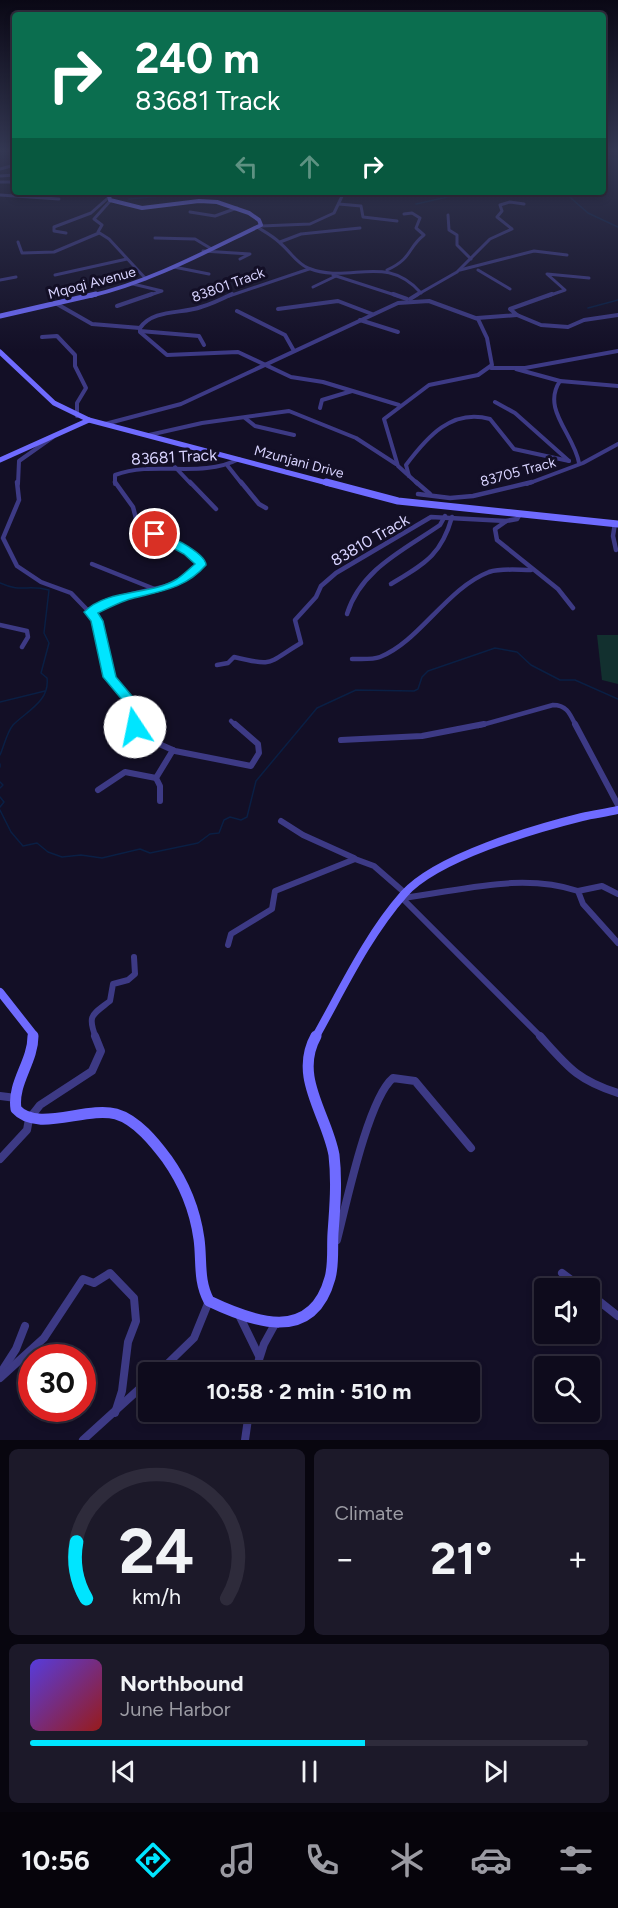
<!DOCTYPE html>
<meta charset="utf-8">
<style>
:root{--surface:#0e0b1c;--page:#1c1929;--text:#f1f3f6;--muted:#9b9ba3;--line:#2e2b3b;--accent:#00e5ff}
body{margin:0;font-family:Figtree,sans-serif;background:var(--page);color:var(--text);height:100vh;display:flex;flex-direction:column;font-size:22px;white-space:nowrap}
*{box-sizing:border-box;margin:0}
p{font-size:20px;color:var(--muted)}
.icon{flex:none;width:33px;height:33px;fill:none;stroke:currentColor;stroke-width:2;stroke-linecap:round;stroke-linejoin:round}
.map{position:relative;height:1440px;overflow:hidden}
.panel{display:flex;flex-direction:column;gap:9px;padding:9px;background:#08060f;flex:1}
.panel>*{flex:none}
.hud{position:absolute;left:12px;top:12px;width:594px;height:183px;border-radius:6px;box-shadow:0 3px 9px #0003,0 0 0 2px var(--line);background:#0b6e4f;color:#fff;overflow:hidden}
.buttons{position:absolute;left:534px;top:1278px;display:grid;gap:12px}
.buttons a{display:grid;place-items:center;width:66px;height:66px;border-radius:6px;background:var(--surface);box-shadow:0 3px 9px #0003,0 0 0 2px var(--line);font-size:30px}
.speed{position:absolute;left:18px;top:1344px;display:flex;gap:12px;font-size:30px;font-weight:700;text-align:center}
.speed>*{display:grid;place-content:center;width:78px;height:78px;border-radius:50%;background:var(--surface);box-shadow:0 3px 9px #0003,0 0 0 2px var(--line);line-height:1}
.speed .limit{border:9px solid #d22;background:#fff;color:#111}
.pin{position:absolute;display:grid;place-items:center;width:51px;height:51px;color:#fff;margin:-26px;border:3px solid #fff;border-radius:50%;box-shadow:0 2px 6px #0007}
.me{position:absolute;width:66px;margin:-33px;rotate:349deg;stroke-linejoin:round;filter:drop-shadow(0 0 4px #0008)}
.turn{display:flex;align-items:center;gap:21px;height:126px;padding:0 24px;font-size:27px}
.turn .icon{width:78px;height:78px;stroke-width:2.5}
.turn b{display:block;font-size:42px;line-height:51px}
.lanes{display:flex;align-items:center;height:57px;padding:0 24px;background:#0003;justify-content:center;gap:30px;direction:ltr}
.lanes .off{opacity:.35}
.big{font-size:45px;font-weight:700;line-height:1.1}
.panel .card{flex:1;display:flex;flex-direction:column;justify-content:center;gap:9px;min-width:0;padding:0 21px;border-radius:9px;background:var(--page)}
.panel .dial{align-items:center;gap:0}
.dial svg{height:156px;overflow:visible;fill:none;stroke:var(--line);stroke-width:7;stroke-linecap:round;text-anchor:middle}
.dial text{fill:var(--text);stroke:none}
.song{display:flex;align-items:center;gap:18px}
.cover{width:72px;height:72px;border-radius:9px;background:linear-gradient(135deg,hsl(250 70% 55%),hsl(0 70% 35%))}
.played{height:6px;border-radius:3px;background:linear-gradient(90deg,var(--accent) 60%,var(--line) 60%)}
.keys{display:flex;justify-content:space-around;direction:ltr}
.heat{display:flex;justify-content:space-between;align-items:center;font-size:33px;direction:ltr}
.panel .tiles{flex:1;display:grid;gap:9px;grid-template-columns:1fr 1fr}
.card:last-child{grid-column:span 2}
.trip{position:absolute;left:138px;top:1362px;width:342px;height:60px;border-radius:6px;background:var(--surface);box-shadow:0 3px 9px #0003,0 0 0 2px var(--line);font-weight:700;line-height:60px;text-align:center}
.menu{display:flex;height:96px;justify-content:space-around;align-items:center;background:#06040b;color:var(--muted)}
.menu .icon{width:42px;height:42px}
.menu .current{color:var(--accent)}
.menu b{font-size:27px;color:var(--text)}
.map>svg:first-child{display:block}
.green{fill:#12302f}
.lines{fill:none;stroke-linecap:round;stroke-linejoin:round}
.stream{stroke:#0a1f44;stroke-width:1.5}
.street-far4{stroke:#3d3a85;stroke-width:3}
.street-far3{stroke:#3d3a85;stroke-width:4}
.street-far2{stroke:#3d3a85;stroke-width:4.5}
.street-far1{stroke:#3d3a85;stroke-width:6}
.street{stroke:#3d3a85;stroke-width:8}
.secondary-far4{stroke:#6f6bff;stroke-width:4}
.secondary-far3{stroke:#6f6bff;stroke-width:5}
.secondary-far2{stroke:#6f6bff;stroke-width:7}
.secondary-far1{stroke:#6f6bff;stroke-width:8}
.secondary{stroke:#6f6bff;stroke-width:11}
.route{fill:#00e5ff;stroke:#0095a6;stroke-width:1.5}
.labels{text-anchor:middle;dominant-baseline:central;stroke-width:6;stroke-linejoin:round;paint-order:stroke}
.far-street-label{font-size:14px;fill:#d9d4ff;stroke:#130f26}
.street-label{font-size:16px;fill:#d9d4ff;stroke:#130f26}
</style>
<div class="map">
<svg width="618" height="1440" viewBox="0 0 618 1440">
<rect width="100%" height="100%" fill="#130f26"/>
<!-- green -->
<polygon class="green" points="597,635 618,635 618,684 602,680"/>
<g class="lines">
<!-- stream -->
<g class="stream">
<polyline points="603,158 618,159"/>
<polyline points="564,192 588,213 618,227"/>
<polyline points="129,199 205,192"/>
<polyline points="416,204 470,192"/>
<polyline points="588,308 618,300"/>
<path d="M0,583C22,593 27,584 49,590L44,633L49,643L41,673L47,678C50,701 27,711 13,725C7,732 4,746 0,755"/>
<polyline points="0,702 45,691"/>
<polyline points="0,764 0,767"/>
<polyline points="0,782 3,785 0,788"/>
<polyline points="0,797 4,802 0,807"/>
<polyline points="0,810 11,832 23,846 37,843 48,852 62,857 81,855 102,858 140,849 150,853 198,843 210,834 219,833 224,820 230,817 241,820 247,817 256,781 317,708 356,690 414,691 418,689 422,677 428,671 495,648 517,652 531,665 560,680 575,680 618,699"/>
</g>
<!-- street-far4 -->
<g class="street-far4">
<polyline points="0,150 12,151"/>
<polyline points="0,169 15,165"/>
<polyline points="0,176 15,175"/>
<polyline points="0,182 15,182"/>
<polyline points="0,195 59,199"/>
<polyline points="111,200 94,219 102,225 98,232 109,239 146,279"/>
<polyline points="339,204 361,206 363,217 397,221"/>
<polyline points="190,212 215,216 237,208"/>
<polyline points="448,215 449,230 457,235 457,245 471,259"/>
<polyline points="261,226 310,224 334,213 344,192"/>
<path d="M257,227C265,232 273,236 280,243C290,251 296,263 308,268C350,285 385,252 421,293"/>
<polyline points="66,233 54,231 54,227 91,213 108,198"/>
<polyline points="155,238 195,239 210,248"/>
<polyline points="18,242 22,253 54,252 99,233"/>
<polyline points="280,242 301,234 360,228"/>
<polyline points="203,251 250,254 240,259"/>
<polyline points="174,267 209,274"/>
<path d="M387,270C413,258 407,248 424,235L416,228L420,218L412,213L404,214"/>
<polyline points="460,270 534,251 567,255"/>
<polyline points="478,270 510,289"/>
<polyline points="55,275 127,259"/>
<polyline points="333,275 398,296"/>
<polyline points="0,280 16,277"/>
<polyline points="133,284 162,291 147,296"/>
<polyline points="313,287 336,276"/>
<polyline points="229,296 309,269"/>
<polyline points="415,296 457,272 490,239 512,229 497,217 502,211 500,205 510,202 524,204"/>
<polyline points="548,296 565,290 547,274 589,278"/>
</g>
<!-- street-far3 -->
<g class="street-far3">
<polyline points="393,294 407,299"/>
<polyline points="410,299 418,294"/>
<path d="M57,304L92,324L140,328C153,309 182,314 201,307C212,304 222,299 232,294"/>
<polyline points="117,306 152,294"/>
<polyline points="278,309 338,301 372,314"/>
<polyline points="237,311 285,335 294,351"/>
<polyline points="517,315 541,325 568,327 584,320 618,315"/>
<polyline points="477,318 517,315 510,309 552,294"/>
<polyline points="360,320 398,332"/>
<polyline points="140,328 140,332 167,355 238,352 291,377 323,382 399,405"/>
<polyline points="140,331 199,336 204,345"/>
<polyline points="42,337 57,336 75,355 75,366 86,388 77,403 77,416"/>
<polyline points="491,368 525,368 618,351"/>
<polyline points="516,369 560,381"/>
<polyline points="495,402 515,413 569,461"/>
<polyline points="320,408 322,400 352,391"/>
<polyline points="245,418 255,426 294,435"/>
<polyline points="105,424 181,404 398,303 429,301 478,319 487,338 492,365 478,375 429,385 384,419 398,466 418,484"/>
<polyline points="149,435 202,423 289,411 356,438 396,464"/>
<path d="M579,463C574,434 541,409 560,381L618,386"/>
<polyline points="227,465 242,484"/>
<polyline points="175,467 191,484"/>
<path d="M409,476L406,465C427,437 452,408 490,419L514,449L569,461"/>
<polyline points="18,484 19,461 53,437"/>
<path d="M115,484V475C156,460 200,479 239,459"/>
<polyline points="527,484 583,463 618,444"/>
</g>
<!-- street-far2 -->
<g class="street-far2">
<polyline points="17,482 19,500 3,538 17,566 41,582 71,593 96,619 109,675 135,708 135,726"/>
<polyline points="190,482 216,509"/>
<polyline points="241,482 259,504 266,508"/>
<polyline points="416,482 430,494"/>
<polyline points="418,494 450,498 473,496 532,482"/>
<polyline points="505,522 495,529 497,540 558,589 573,608"/>
<polyline points="615,523 613,536 616,550"/>
<polyline points="92,564 157,590"/>
<path d="M391,584C424,564 441,556 452,517"/>
<path d="M91,612C103,607 113,600 125,596C154,587 181,589 201,563C185,545 162,536 139,530L133,507L115,482"/>
<path d="M347,614C361,569 404,550 440,525L445,516"/>
<polyline points="0,625 27,631 28,637 22,647"/>
<path d="M352,659C361,659 372,660 380,657C419,642 447,588 489,572C501,568 518,570 531,570"/>
<path d="M217,665L228,663L234,657C275,667 267,663 301,643L295,620L316,597L321,586L336,573L431,517L506,521L517,519L520,514"/>
<polyline points="231,721 236,726"/>
<path d="M478,726L553,705C567,705 570,714 576,726"/>
</g>
<!-- street-far1 -->
<g class="street-far1">
<polyline points="135,724 139,735 175,751 251,766 259,753 258,744 235,724"/>
<polyline points="575,724 618,805"/>
<polyline points="341,740 422,736 484,724"/>
<polyline points="98,790 125,772 156,778"/>
<polyline points="160,801 160,786 156,778 173,750"/>
<polyline points="281,821 303,835 354,858"/>
<polyline points="618,894 602,886 578,891 583,904 618,943"/>
<polyline points="402,898 542,1038"/>
<path d="M402,898C461,891 520,872 578,891"/>
<polyline points="228,945 231,934 272,909 275,891 355,859 374,866 405,893"/>
<path d="M96,1038C87,1015 92,1015 110,1001L113,984L128,980L135,974L134,957"/>
</g>
<!-- street -->
<g class="street">
<path d="M540,1036C568,1067 577,1080 618,1093"/>
<polyline points="0,1096 16,1098"/>
<polyline points="0,1159 27,1130 29,1119 40,1105 92,1071 101,1051 95,1036"/>
<path d="M337,1240C346,1205 368,1099 393,1078L415,1081L471,1148"/>
<polyline points="562,1273 582,1288"/>
<polyline points="590,1294 618,1316"/>
<polyline points="239,1315 259,1356"/>
<polyline points="159,1372 194,1338 209,1301"/>
<polyline points="255,1372 264,1344 275,1324"/>
<polyline points="0,1374 16,1349 25,1326"/>
<polyline points="0,1378 44,1338 83,1279 94,1283 110,1273 134,1298 136,1321 128,1342 122,1391 115,1413"/>
<polyline points="83,1440 148,1381"/>
<polyline points="245,1440 249,1412"/>
</g>
<!-- secondary-far4 -->
<path class="secondary-far4" d="M90,296C150,282 205,252 261,225L259,220L249,213L217,202L199,201L142,208L110,200L108,192"/>
<!-- secondary-far3 -->
<g class="secondary-far3">
<polyline points="0,316 96,294"/>
<polyline points="0,352 54,403 89,420 331,484"/>
<polyline points="0,460 89,420"/>
</g>
<!-- secondary-far2 -->
<polyline class="secondary-far2" points="326,482 398,501 618,524"/>
<!-- secondary-far1 -->
<g class="secondary-far1">
<polyline points="0,992 33,1034 33,1038"/>
<path d="M315,1038C342,990 367,936 404,894C437,857 534,829 582,817C594,814 606,813 618,810"/>
</g>
<!-- secondary -->
<path class="secondary" d="M33,1036C33,1062 12,1083 16,1109C37,1133 86,1106 116,1114C137,1120 155,1143 167,1159C184,1183 195,1210 199,1239C202,1260 198,1281 209,1301C253,1322 312,1344 330,1278C334,1264 332,1248 333,1233C335,1207 337,1181 334,1155C327,1115 293,1077 316,1036"/>
</g>
<!-- sky -->
<linearGradient id="sky" x2="0" y2="1"><stop stop-color="#0a0815"/><stop offset="0.43" stop-color="#333752"/><stop offset="1" stop-color="#333752" stop-opacity="0"/></linearGradient>
<rect width="618" height="351" fill="url(#sky)"/>
<!-- route -->
<path class="route" d="M151,531C162,530 206,553 206,565C186,588 162,591 134,598C121,601 109,608 98,613L103,621L116,677L142,708V727L135,732L128,727L129,708L103,677L91,621L84,612C108,588 150,596 177,579C183,575 189,569 195,564L184,554L151,536Z"/>
<g class="labels">
<!-- far-street labels -->
<g class="far-street-label">
<text transform="translate(92 283) rotate(-15)">Mqoqi Avenue</text>
<text transform="translate(228 285) rotate(-20)">83801 Track</text>
<text transform="translate(299 462) rotate(15)">Mzunjani Drive</text>
<text transform="translate(518 472) rotate(-15)">83705 Track</text>
</g>
<!-- street labels -->
<g class="street-label">
<text transform="translate(174 457) rotate(-3)">83681 Track</text>
<text transform="translate(370 540) rotate(-30)">83810 Track</text>
</g>
</g>
</svg>
<div class="buttons">
<a><svg class="icon" aria-label="sound" viewBox="0 0 24 24"><path d="M4 9h4l5-4v14l-5-4H4zM17 9q2 3 0 6"/></svg></a>
<a><svg class="icon" aria-label="search" viewBox="0 0 24 24"><circle cx="10" cy="10" r="6"/><path d="M15 15l6 6"/></svg></a>
</div>
<div class="speed"><div class="limit">30</div></div>
<div class="pin" style="left:155px;top:534px;background:#d93025"><svg class="icon" aria-label="arrive" viewBox="0 0 24 24"><path d="M6 21V4h12l-3 4 3 4H6"/></svg></div>
<svg class="me" style="left:135px;top:727px" viewBox="-20 -20 40 40"><circle r="19" fill="#fff"/><path d="M0-13L10 11 0 6-10 11z" fill="#00e5ff"/></svg>
<div class="trip">10:58 · 2 min · 510 m</div>
<div class="hud">
<div class="turn"><svg class="icon" aria-label="right" viewBox="0 0 24 24"><path d="M7 20v-9h11M14 6l5 5-5 5"/></svg><div><b>240 m</b>83681 Track</div></div>
<div class="lanes"><svg class="icon off" aria-label="left" viewBox="0 0 24 24"><path d="M17 20v-9H6M10 6l-5 5 5 5"/></svg><svg class="icon off" aria-label="ahead" viewBox="0 0 24 24"><path d="M12 20V5M6 11l6-6 6 6"/></svg><svg class="icon" aria-label="right" viewBox="0 0 24 24"><path d="M7 20v-9h11M14 6l5 5-5 5"/></svg></div>
</div>
</div>
<section class="panel">
<div class="tiles">
<div class="card dial"><svg viewBox="0 0 100 80">
<path d="M14 69A42 42 0 1 1 86 69"/>
<path d="M14 69A42 42 0 0 1 9 40" stroke="#00e5ff"/>
<text x="50" y="56" font-size="32" font-weight="700">24</text>
<text x="50" y="72" font-size="11">km/h</text>
</svg></div>
<div class="card"><p>Climate</p>
<div class="heat"><a>−</a><b class="big">21°</b><a>+</a></div>
</div>
<div class="card">
<div class="song"><i class="cover"></i><div><b>Northbound</b><p>June Harbor</p></div></div>
<div class="played"></div>
<div class="keys"><svg class="icon" aria-label="previous" viewBox="0 0 24 24"><path d="M18 5L8 12l10 7zM5 5v14"/></svg><svg class="icon" aria-label="pause" viewBox="0 0 24 24"><path d="M8 5v14M16 5v14"/></svg><svg class="icon" aria-label="next" viewBox="0 0 24 24"><path d="M6 5l10 7-10 7zM19 5v14"/></svg></div>
</div>
</div>
</section>
<nav class="menu">
<b>10:56</b>
<svg class="icon current" aria-label="directions" viewBox="0 0 24 24"><path d="M12 3l9 9-9 9-9-9zM9 14v-3h6M13 9l2 2-2 2"/></svg>
<svg class="icon" aria-label="music" viewBox="0 0 24 24"><path d="M9 18V5l10-2v13"/><circle cx="6" cy="18" r="3"/><circle cx="16" cy="16" r="3"/></svg>
<svg class="icon" aria-label="phone" viewBox="0 0 24 24"><path d="M5 4h4l2 5-3 2q2 4 5 5l2-3 5 2v4C11 20 4 13 5 4z"/></svg>
<svg class="icon" aria-label="climate" viewBox="0 0 24 24"><path d="M12 3v18M4 7l16 10M4 17L20 7"/></svg>
<svg class="icon" aria-label="car" viewBox="0 0 24 24"><path d="M5 17H2v-5l4-1 3-4h7l3 4 3 1v5h-3M9 17h6M6 11h13"/><circle cx="7" cy="17" r="2"/><circle cx="17" cy="17" r="2"/></svg>
<svg class="icon" aria-label="filters" viewBox="0 0 24 24"><path d="M4 7h16M4 17h16"/><circle cx="9" cy="7" r="2"/><circle cx="15" cy="17" r="2"/></svg>
</nav>
